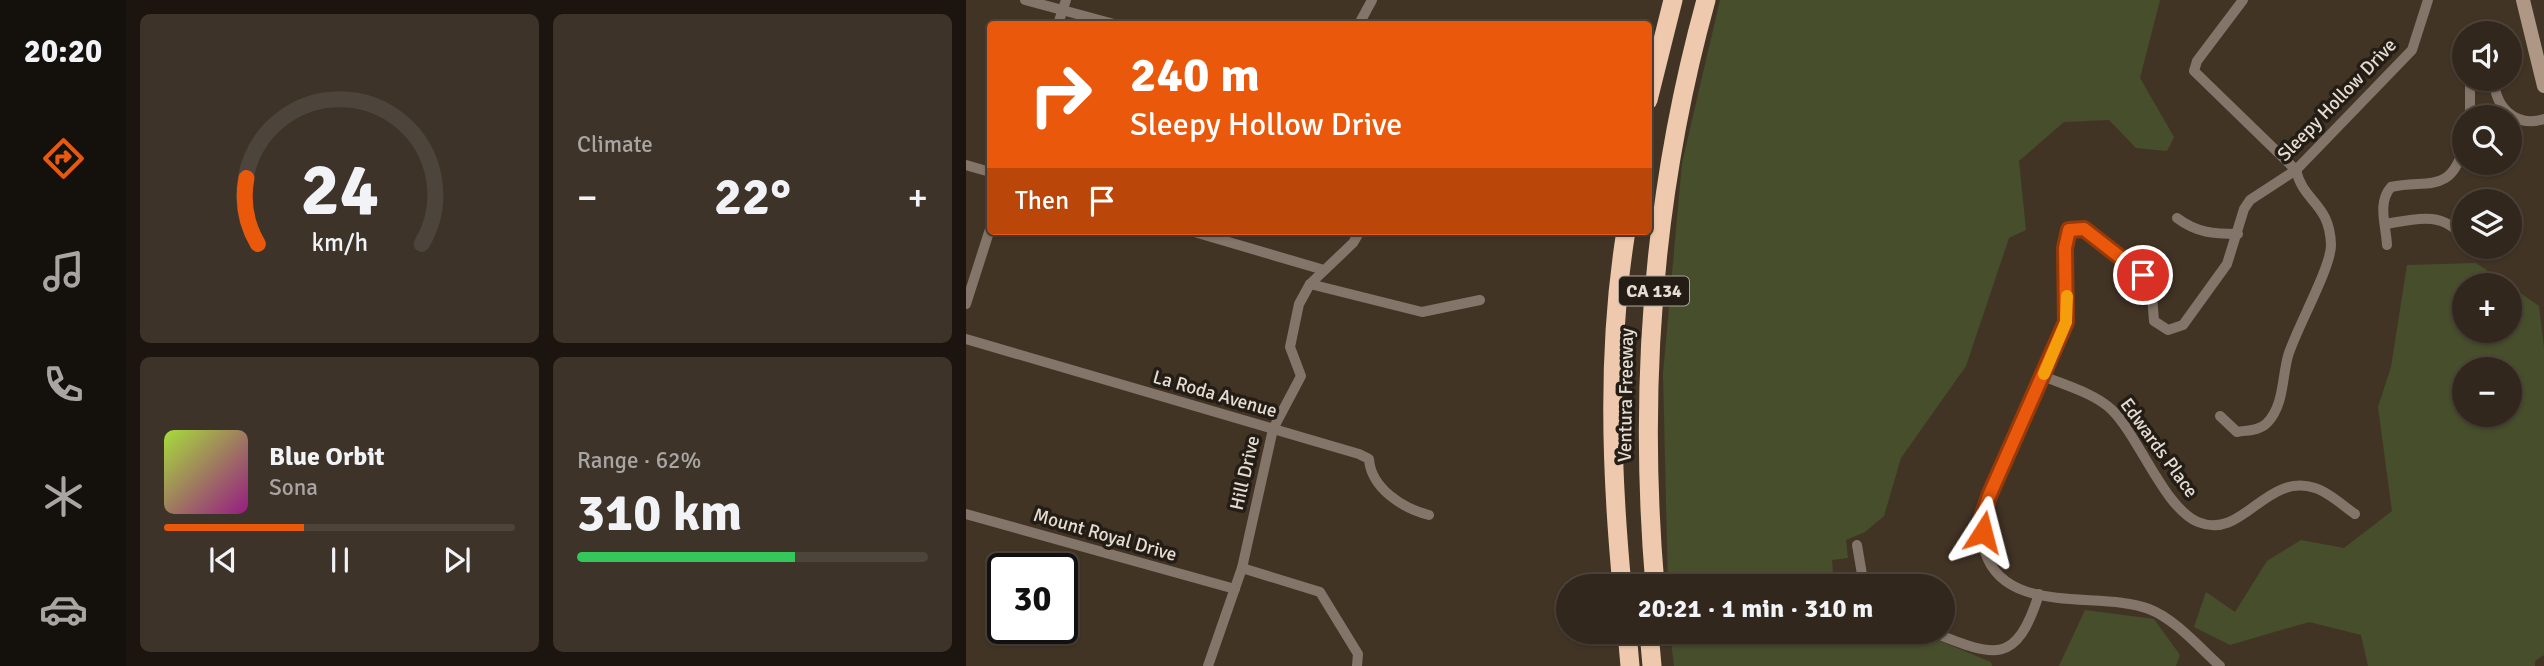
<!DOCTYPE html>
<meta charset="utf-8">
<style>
:root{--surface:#32271c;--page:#3d3329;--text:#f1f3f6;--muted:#a8a5a3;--line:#4d443b;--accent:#ea580c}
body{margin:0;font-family:Signika,sans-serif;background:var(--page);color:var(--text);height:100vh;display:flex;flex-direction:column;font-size:26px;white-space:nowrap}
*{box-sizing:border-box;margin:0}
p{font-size:23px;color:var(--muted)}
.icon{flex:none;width:38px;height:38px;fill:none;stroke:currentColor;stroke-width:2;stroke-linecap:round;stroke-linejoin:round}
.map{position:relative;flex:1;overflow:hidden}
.panel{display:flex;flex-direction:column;gap:14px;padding:14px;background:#1c150f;width:840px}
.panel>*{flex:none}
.guide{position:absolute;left:21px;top:21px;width:665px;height:214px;border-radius:7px;box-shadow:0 2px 5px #0004,0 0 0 2px var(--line);background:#ea580c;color:#fff;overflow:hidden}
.buttons{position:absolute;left:1486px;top:21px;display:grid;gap:14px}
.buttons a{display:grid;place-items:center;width:70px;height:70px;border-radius:50%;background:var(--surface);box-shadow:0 2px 5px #0004,0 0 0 2px var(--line);font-size:35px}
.speed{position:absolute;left:21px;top:553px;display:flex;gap:14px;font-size:35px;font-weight:700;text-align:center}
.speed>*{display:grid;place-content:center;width:91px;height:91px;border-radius:50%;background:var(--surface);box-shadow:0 2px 5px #0004,0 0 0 2px var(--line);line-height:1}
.speed .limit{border:4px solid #111;border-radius:10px;background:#fff;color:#111}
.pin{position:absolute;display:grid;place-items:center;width:60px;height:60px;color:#fff;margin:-30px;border:4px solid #fff;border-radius:50%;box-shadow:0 2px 7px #0007}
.me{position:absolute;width:77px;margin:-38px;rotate:9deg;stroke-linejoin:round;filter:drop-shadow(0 0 5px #0008)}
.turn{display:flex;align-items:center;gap:24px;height:147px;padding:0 28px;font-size:32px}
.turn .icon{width:91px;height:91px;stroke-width:2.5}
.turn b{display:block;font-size:49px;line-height:60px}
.then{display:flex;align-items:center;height:66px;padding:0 28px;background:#0003;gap:14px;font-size:26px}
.big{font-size:52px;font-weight:700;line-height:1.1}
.panel .card{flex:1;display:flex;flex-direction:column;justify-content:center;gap:10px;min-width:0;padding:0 24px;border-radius:10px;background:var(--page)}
.panel .dial{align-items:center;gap:0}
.dial svg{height:182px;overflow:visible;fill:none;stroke:var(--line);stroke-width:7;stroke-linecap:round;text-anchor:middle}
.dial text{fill:var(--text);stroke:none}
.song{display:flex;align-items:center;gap:21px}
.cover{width:84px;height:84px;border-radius:10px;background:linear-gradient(135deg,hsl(80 70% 55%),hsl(310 70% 35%))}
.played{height:7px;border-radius:4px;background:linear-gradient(90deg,var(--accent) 40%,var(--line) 40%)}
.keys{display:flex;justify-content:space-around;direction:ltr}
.heat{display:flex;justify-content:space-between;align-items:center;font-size:38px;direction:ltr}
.charge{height:10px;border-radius:5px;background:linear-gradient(90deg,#34c759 62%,var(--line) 0)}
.panel .tiles{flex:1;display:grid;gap:14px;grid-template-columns:repeat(2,1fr)}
.trip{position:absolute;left:590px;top:574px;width:399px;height:70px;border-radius:35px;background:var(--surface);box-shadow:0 2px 5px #0004,0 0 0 2px var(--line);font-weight:700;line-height:70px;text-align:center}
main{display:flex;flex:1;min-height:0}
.tab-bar{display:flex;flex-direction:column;width:126px;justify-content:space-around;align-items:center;background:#14100b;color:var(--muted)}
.tab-bar .icon{width:49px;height:49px}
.tab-bar .active{color:var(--accent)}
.tab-bar b{font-size:32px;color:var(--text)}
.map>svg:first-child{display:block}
.green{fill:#474e2b;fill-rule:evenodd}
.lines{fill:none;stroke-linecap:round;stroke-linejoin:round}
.street{stroke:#84756a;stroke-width:10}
.secondary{stroke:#af9785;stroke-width:14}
.highway{stroke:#eec9ad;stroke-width:19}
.route-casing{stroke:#983908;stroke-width:18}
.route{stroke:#ea580c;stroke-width:12}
.slow{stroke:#f59e0b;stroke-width:12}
.labels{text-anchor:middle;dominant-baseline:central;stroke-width:7;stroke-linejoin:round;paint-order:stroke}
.shield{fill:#231d16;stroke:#aba39a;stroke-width:2}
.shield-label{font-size:18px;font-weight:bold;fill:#e5dcd2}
.street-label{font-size:19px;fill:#e5dcd2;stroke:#231d16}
</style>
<main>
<nav class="tab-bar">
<b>20:20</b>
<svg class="icon active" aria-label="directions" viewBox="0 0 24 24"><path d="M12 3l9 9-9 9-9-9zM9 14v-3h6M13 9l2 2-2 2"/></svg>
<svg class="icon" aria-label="music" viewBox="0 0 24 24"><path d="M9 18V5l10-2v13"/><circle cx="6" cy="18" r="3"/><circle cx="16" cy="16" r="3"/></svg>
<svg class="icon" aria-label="phone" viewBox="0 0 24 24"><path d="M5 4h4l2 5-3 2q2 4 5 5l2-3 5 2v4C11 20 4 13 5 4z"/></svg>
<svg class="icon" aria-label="climate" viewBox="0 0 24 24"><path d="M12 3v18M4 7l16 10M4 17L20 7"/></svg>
<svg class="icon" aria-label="car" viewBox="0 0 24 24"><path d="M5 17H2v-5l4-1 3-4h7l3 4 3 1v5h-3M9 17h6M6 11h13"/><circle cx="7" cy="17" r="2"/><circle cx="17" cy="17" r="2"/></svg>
</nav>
<section class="panel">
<div class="tiles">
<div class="card dial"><svg viewBox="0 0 100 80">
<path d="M14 69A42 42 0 1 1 86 69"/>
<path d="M14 69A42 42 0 0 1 9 40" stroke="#ea580c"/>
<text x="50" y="56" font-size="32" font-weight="700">24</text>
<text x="50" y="72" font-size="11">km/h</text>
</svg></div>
<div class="card"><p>Climate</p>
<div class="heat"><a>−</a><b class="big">22°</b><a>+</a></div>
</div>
<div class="card">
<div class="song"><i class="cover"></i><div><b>Blue Orbit</b><p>Sona</p></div></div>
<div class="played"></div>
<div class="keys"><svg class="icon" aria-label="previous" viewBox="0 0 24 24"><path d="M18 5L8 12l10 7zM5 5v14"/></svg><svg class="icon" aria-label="pause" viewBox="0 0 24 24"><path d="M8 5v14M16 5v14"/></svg><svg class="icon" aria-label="next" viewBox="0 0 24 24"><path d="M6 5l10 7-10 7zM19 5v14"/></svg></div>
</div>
<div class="card"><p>Range · 62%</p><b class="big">310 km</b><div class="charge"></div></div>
</div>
</section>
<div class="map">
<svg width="1578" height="666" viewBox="0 0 1578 666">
<rect width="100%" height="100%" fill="#423425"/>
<!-- green -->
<g class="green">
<polygon points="754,0 1194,0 1174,78 1208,137 1201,151 1170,148 1143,120 1098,122 1053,161 1060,230 1043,238 1000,366 935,458 918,516 899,532 880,540 882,558 866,560 868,586 702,586 697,374 716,163"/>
<path d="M1510,263L1543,285H1498V331H1544V286L1573,306L1578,348V655L1569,661V666H1402L1395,635L1343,622L1264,645L1228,627L1240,592L1269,612L1301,561L1335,540L1378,548L1426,511L1412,407L1425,367L1441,265ZM1498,369H1544V415H1498Z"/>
<polygon points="1119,610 1188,619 1214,655 1210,666 1093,666"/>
<polygon points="704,632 952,632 1025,662 1026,666 708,666"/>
</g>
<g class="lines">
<!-- street -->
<g class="street">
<polyline points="59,0 148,24"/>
<polyline points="92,24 100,0"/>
<polyline points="393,24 406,0"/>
<path d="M1528,79C1529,107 1549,128 1578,119"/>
<polyline points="1504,117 1504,79"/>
<polyline points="0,165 24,172"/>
<path d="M1211,218C1231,233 1248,234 1272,234"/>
<path d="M1420,224C1448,219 1478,210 1497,238"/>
<polyline points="225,231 358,270"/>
<path d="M1421,245C1420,225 1411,203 1425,187C1462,179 1484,195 1498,147"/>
<polyline points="344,284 456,312 514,300"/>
<polyline points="0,304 24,229"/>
<path d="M0,339L393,454L403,459C405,488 436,508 463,515"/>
<path d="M1077,376C1098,385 1128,393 1145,409C1173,436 1198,508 1232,522C1277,541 1299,472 1349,488C1363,492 1377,506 1389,514"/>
<path d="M1254,416L1271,432C1282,430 1293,431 1301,423C1318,406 1316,377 1322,356C1330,329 1365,268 1365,245C1364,203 1337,202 1330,170L1228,71L1231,61L1277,0"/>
<polyline points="0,514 269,589"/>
<polyline points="891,545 898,586"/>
<polyline points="276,568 354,592 392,654 391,666"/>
<path d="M966,632C1029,657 1050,666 1073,594"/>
<polyline points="242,666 276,568 307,429 335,376 324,347 333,304 344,284 387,243 394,231"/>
<path d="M1254,666C1233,647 1209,619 1183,609C1135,590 1040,617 1019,552C1016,541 1017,526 1017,514L1099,322L1101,234L1111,228L1118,229L1177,275L1185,283L1188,321L1202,330L1217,325L1261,264L1278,209L1284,200L1330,170L1446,50L1462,0"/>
</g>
<!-- secondary -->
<polyline class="secondary" points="1557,0 1578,86"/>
<!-- highway -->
<g class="highway">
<polyline points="682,100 707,0"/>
<path d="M656,586C645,469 641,348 660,231"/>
<path d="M689,586C672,388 687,192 740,0"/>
<polyline points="661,632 664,666"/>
<polyline points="683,632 686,666"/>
</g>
</g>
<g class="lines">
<!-- route casing -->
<g class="route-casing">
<polyline id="route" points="1017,532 1017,514 1023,496 1100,322 1099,248 1103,230 1118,229 1177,275"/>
</g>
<!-- route -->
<use href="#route" class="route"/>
<!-- slow -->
<polyline class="slow" points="1078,374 1100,322 1101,296"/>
</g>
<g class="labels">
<!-- shield labels -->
<rect class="shield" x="653" y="276.5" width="70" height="29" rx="5"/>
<g class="shield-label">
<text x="688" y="291">CA 134</text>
</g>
<!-- street labels -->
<g class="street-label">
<text transform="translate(1371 100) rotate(-46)">Sleepy Hollow Drive</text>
<text transform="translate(249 394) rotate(16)">La Roda Avenue</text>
<text transform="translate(660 395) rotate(-89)">Ventura Freeway</text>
<text transform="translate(1193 448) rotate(54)">Edwards Place</text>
<text transform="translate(279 473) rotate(-77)">Hill Drive</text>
<text transform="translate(139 535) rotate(16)">Mount Royal Drive</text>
</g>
</g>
</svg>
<div class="buttons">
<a><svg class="icon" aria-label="sound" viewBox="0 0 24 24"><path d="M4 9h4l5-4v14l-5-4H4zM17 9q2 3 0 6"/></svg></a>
<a><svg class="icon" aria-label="search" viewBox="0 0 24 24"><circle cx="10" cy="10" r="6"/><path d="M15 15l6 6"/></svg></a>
<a><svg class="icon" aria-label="layers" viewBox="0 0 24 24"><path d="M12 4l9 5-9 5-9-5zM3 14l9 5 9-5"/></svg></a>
<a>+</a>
<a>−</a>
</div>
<div class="speed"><div class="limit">30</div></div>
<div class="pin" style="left:1177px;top:275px;background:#d93025"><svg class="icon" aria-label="arrive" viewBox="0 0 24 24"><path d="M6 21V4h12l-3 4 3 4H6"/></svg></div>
<svg class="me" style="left:1017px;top:532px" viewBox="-20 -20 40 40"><path d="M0-17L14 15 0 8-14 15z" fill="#ea580c" stroke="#fff" stroke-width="4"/></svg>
<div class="trip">20:21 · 1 min · 310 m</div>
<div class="guide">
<div class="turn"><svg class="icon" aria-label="right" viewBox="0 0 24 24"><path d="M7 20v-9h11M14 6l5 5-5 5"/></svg><div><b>240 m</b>Sleepy Hollow Drive</div></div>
<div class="then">Then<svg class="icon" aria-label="arrive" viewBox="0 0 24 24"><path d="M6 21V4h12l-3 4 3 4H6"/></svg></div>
</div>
</div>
</main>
